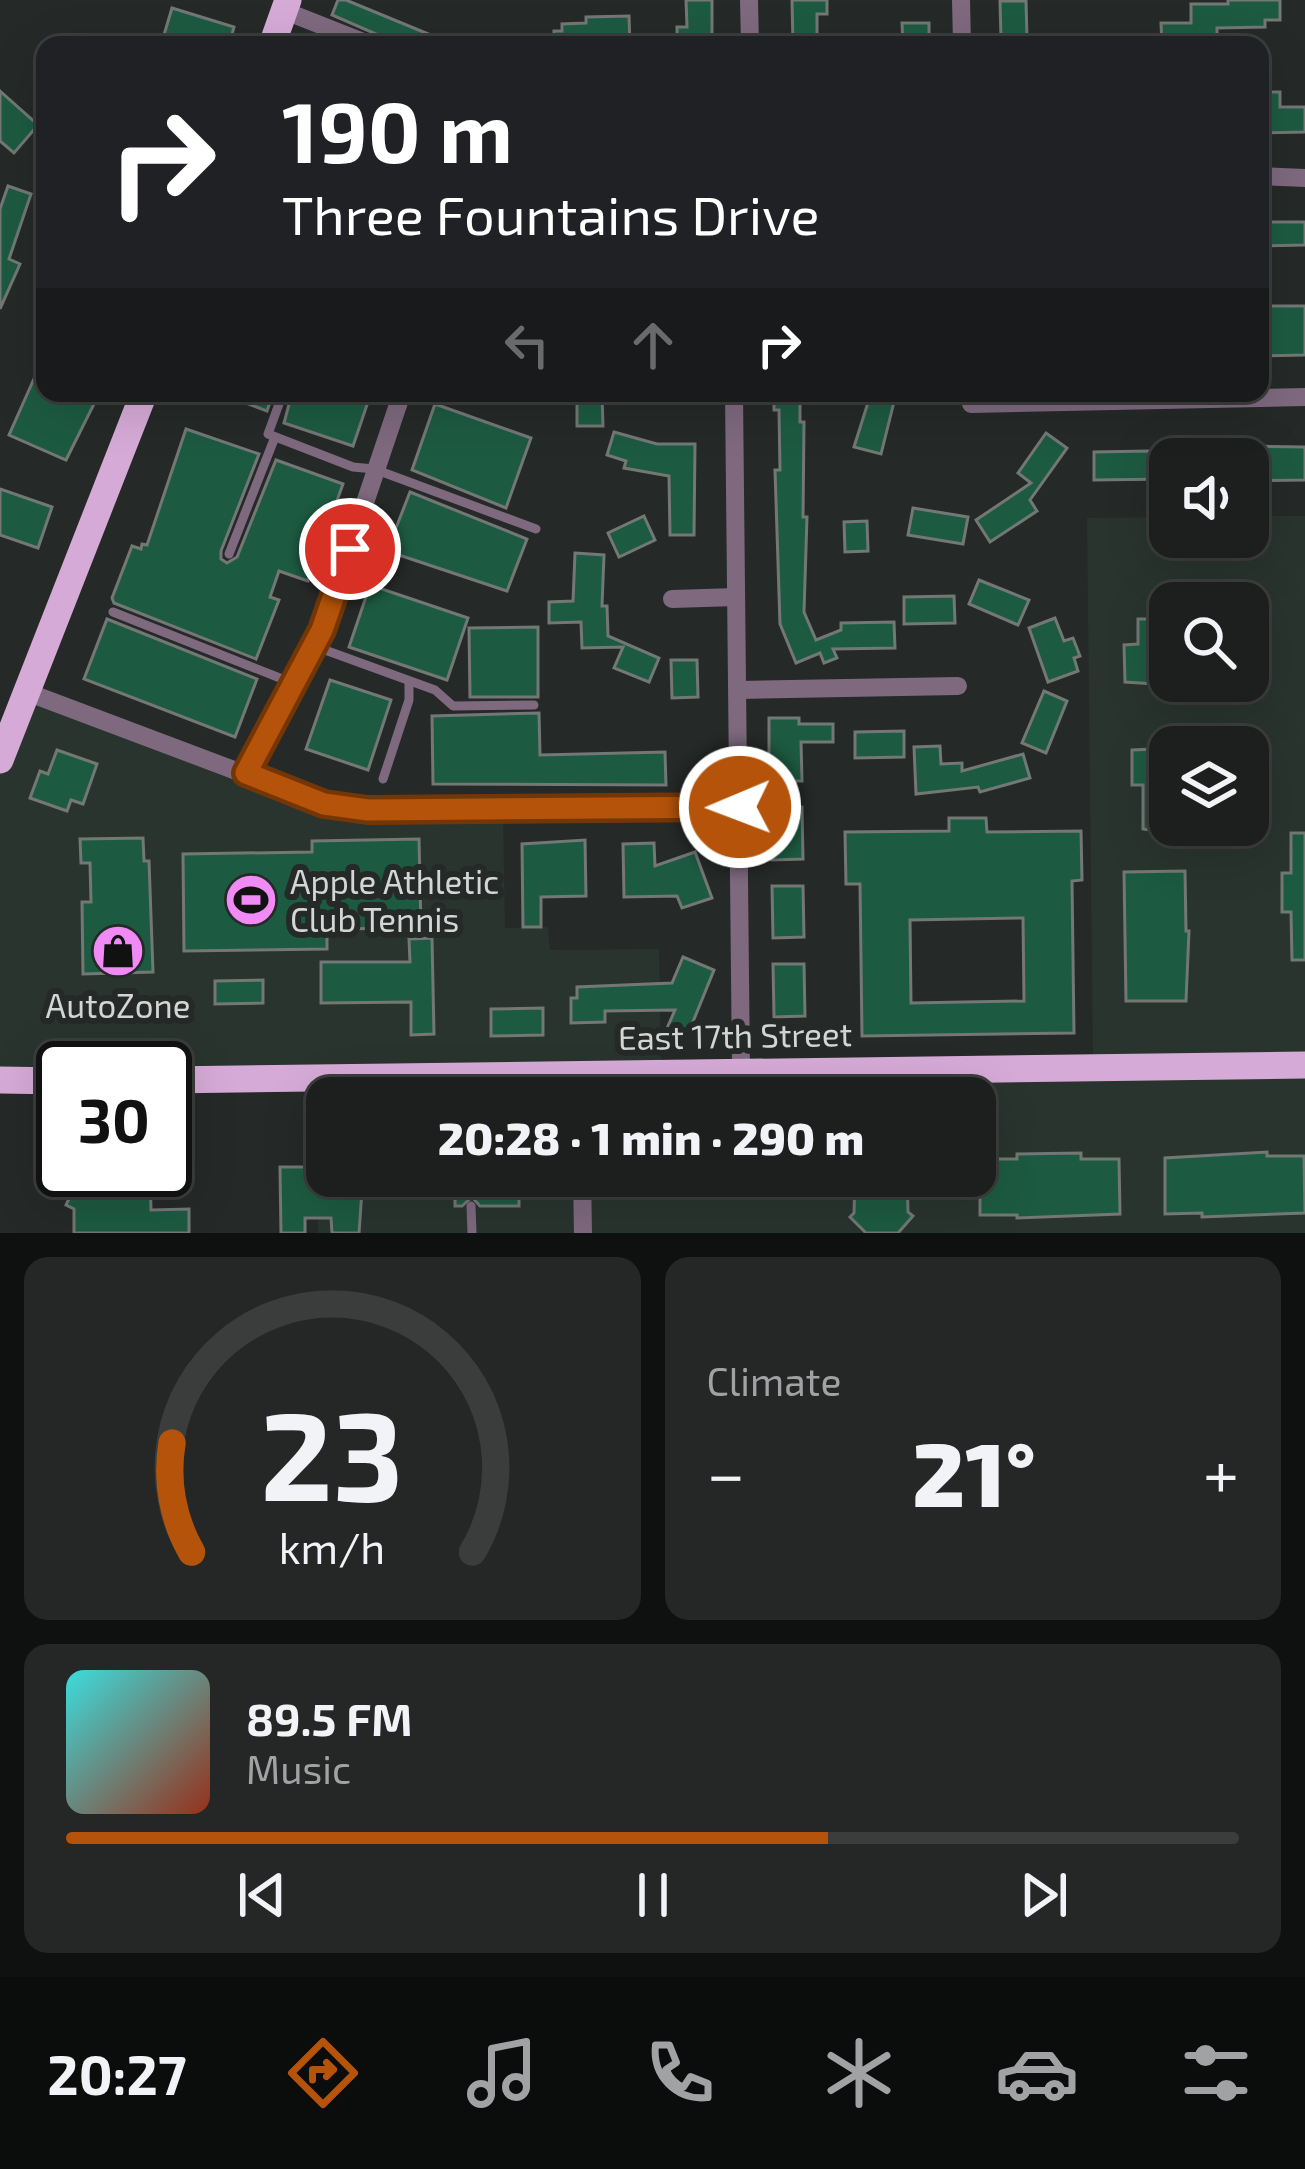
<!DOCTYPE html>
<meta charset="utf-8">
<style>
:root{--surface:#1c1f1d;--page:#252726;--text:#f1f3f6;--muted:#a0a2a4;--line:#3a3d3b;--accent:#b45309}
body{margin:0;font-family:"Exo 2",sans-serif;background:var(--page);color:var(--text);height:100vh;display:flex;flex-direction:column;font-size:45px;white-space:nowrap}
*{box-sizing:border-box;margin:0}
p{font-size:39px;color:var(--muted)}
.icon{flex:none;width:66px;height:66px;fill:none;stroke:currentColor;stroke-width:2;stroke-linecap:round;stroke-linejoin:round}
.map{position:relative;height:1233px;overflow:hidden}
.sheet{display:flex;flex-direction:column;gap:24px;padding:24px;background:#0f1110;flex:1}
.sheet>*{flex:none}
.guide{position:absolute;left:36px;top:36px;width:1233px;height:366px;border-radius:24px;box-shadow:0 12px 48px #0002,0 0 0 3px var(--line);background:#202124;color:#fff;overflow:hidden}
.controls{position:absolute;left:1149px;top:438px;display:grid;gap:24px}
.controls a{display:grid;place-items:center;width:120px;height:120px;border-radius:24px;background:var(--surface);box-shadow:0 12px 48px #0002,0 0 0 3px var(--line);font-size:60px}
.speed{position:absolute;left:36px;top:1041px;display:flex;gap:24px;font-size:60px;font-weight:700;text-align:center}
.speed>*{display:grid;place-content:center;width:156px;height:156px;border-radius:50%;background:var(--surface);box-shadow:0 12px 48px #0002,0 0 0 3px var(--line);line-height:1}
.speed .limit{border:6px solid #111;border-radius:18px;background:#fff;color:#111}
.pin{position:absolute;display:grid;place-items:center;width:102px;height:102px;color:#fff;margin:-51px;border:6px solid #fff;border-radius:50%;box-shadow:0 3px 12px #0007}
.me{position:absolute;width:132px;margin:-66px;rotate:269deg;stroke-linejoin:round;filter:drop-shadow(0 0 9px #0008)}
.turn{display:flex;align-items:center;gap:42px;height:252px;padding:0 48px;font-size:54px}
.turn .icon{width:156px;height:156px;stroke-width:2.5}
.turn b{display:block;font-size:84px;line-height:102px}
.lanes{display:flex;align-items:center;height:114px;padding:0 48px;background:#0003;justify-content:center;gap:60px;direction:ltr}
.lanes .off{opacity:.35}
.big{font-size:90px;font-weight:800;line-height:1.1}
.sheet .widget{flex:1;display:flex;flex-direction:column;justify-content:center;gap:18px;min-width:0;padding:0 42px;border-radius:24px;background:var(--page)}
.sheet .dial{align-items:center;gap:0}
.dial svg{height:312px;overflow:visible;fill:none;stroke:var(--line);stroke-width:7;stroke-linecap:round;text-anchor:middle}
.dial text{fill:var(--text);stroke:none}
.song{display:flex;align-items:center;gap:36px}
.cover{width:144px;height:144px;border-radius:18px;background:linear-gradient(135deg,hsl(180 70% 55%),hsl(10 70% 35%))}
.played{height:12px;border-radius:6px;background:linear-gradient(90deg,var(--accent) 65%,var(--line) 65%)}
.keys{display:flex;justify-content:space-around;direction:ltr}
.heat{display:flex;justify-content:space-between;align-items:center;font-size:66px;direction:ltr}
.sheet .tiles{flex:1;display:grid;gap:24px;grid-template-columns:1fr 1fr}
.widget:last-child{grid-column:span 2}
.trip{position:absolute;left:306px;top:1077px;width:690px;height:120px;border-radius:24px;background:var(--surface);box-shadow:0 12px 48px #0002,0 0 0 3px var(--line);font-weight:800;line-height:120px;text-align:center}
.tab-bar{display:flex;height:192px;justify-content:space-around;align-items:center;background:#0b0c0c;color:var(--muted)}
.tab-bar .icon{width:84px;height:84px}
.tab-bar .active{color:var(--accent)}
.tab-bar b{font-size:54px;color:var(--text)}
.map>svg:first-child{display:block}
.built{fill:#29342f;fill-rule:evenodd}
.building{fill:#1d5a42;stroke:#737775;stroke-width:3;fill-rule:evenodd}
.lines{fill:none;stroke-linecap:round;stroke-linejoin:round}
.lane{stroke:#7e697f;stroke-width:9}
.street{stroke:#7e697f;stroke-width:18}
.primary{stroke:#d6aad7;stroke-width:27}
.route-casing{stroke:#753606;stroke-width:30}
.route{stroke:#b45309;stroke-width:21}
.labels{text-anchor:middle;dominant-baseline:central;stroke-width:12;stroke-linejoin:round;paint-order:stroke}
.poi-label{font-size:33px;fill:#d3d6d4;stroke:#252927;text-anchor:start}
.street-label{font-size:33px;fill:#d3d6d4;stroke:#252927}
</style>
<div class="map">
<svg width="1305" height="1233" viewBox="0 0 1305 1233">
<rect width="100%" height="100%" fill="#252927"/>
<!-- built -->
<path class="built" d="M1248,516H1305V1233H318L316,1077L165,1068H63L0,1080V760L24,691L324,804L503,809L505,928L548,927L550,950L659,949L661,1071L1093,1067L1087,518L1170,517V537H1248ZM1170,603H1248V681H1170ZM1170,747H1248V825H1170ZM327,1098H975V1176H327Z"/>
<!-- building -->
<g class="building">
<polygon points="338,0 346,0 455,45 401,45 332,15"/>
<polygon points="686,0 712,0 712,45 677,45 677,27 687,27"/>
<polygon points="792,0 827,0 827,14 817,14 817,45 793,45"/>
<polygon points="1228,0 1280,0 1280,20 1265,20 1265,27 1217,28 1217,45 1162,45 1161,23 1191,23 1191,4 1228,4"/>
<polygon points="1000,1 1026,1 1027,38 1001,39"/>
<polygon points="172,8 234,27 229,45 161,45"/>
<polygon points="629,16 630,45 554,45 554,31 562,31 562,24 586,23 586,17"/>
<polygon points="902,23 929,23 929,45 903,45"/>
<polygon points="0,91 38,125 14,153 0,141"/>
<polygon points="1260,92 1280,92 1280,107 1305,107 1305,132 1260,133"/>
<polygon points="8,186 31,194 9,259 20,264 0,309 0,209"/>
<polygon points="1260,222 1305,222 1305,245 1260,246"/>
<polygon points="1260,306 1305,306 1305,355 1260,356"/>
<polygon points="45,354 45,393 80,393 96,400 66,460 9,435"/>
<polygon points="220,393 273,393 267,411"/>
<polygon points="292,393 371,393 353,446 284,423"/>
<polygon points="577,393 602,393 603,426 577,426"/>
<polygon points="774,393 800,393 800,422 804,422 803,517 807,517 804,612 816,640 841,630 841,623 894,622 895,648 833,649 837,658 824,663 820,653 796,663 780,624 775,470 780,470 779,410 774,410"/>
<polygon points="871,393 895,398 881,454 854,447"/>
<polygon points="435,404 531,438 506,508 412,470"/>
<polygon points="186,429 259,454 221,551 221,559 227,563 237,557 276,460 343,484 308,581 279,571 270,597 279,600 256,659 114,603 112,598 132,546 141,549 142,544 147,545"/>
<polygon points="614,432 657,444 695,444 694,535 670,535 669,476 624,468 626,461 607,455"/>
<polygon points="1046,433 1067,448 1030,500 1037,511 990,542 976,520 1031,483 1018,473"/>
<polygon points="1248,446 1305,447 1305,480 1248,481"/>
<polygon points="1149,451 1170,453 1170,479 1094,480 1094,452"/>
<polygon points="0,489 52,507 38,548 0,535"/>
<polygon points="410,492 527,539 507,591 387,551"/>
<polygon points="913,508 968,517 963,544 908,535"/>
<polygon points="644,516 655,540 619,557 608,533"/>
<polygon points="867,521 868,551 845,552 844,522"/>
<polygon points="575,553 604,555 602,606 607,606 608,636 659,658 649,682 614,668 623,647 582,648 581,622 549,623 549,602 573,601"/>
<polygon points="979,580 1029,600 1018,625 969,604"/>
<polygon points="370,585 468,618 447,680 349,647"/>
<polygon points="954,596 955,623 904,624 904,597"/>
<polygon points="1055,618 1064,641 1073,638 1080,656 1074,658 1078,671 1048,682 1029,628"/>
<polygon points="107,619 257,679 235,737 84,679"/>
<polygon points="1138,619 1170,619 1170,685 1125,682 1124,645 1138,644"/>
<polygon points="538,627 538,697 470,697 469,628"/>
<polygon points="671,660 697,660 698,697 672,698"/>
<polygon points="330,680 391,700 368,770 306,749"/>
<polygon points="1044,691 1067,701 1046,753 1022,743"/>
<polygon points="539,713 540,755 665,752 666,785 433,784 432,716"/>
<polygon points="769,718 799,718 799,724 833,724 833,742 801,742 802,781 769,781"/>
<polygon points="904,731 904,757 855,758 855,732"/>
<polygon points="940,746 941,764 962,763 962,771 1023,754 1030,778 980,792 978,787 916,794 914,747"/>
<polygon points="1155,746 1170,746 1170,833 1143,829 1143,785 1132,785 1132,750 1155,749"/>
<polygon points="57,750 97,764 83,804 71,800 67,811 30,798 40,771 48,774"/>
<polygon points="802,807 803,859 772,860 771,808"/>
<path d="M949,818H986L987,832L1081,831L1082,880L1072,881L1074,1033L862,1036L860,884H846L845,832L949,831ZM1023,918L1024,1001L911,1003L910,920Z"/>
<polygon points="1291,833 1305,833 1305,960 1292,960 1291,912 1282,912 1282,873 1291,873"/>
<polygon points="143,838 144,861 149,861 153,972 83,974 82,902 91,902 90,863 81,863 80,839"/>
<polygon points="419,839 421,928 327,929 327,949 184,951 183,854 312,852 312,841"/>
<polygon points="585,840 586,896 541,897 541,927 523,927 522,844"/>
<polygon points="654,843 655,866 695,852 712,898 682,908 677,896 624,897 623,844"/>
<polygon points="1185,871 1186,931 1189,931 1186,1001 1126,1001 1124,872"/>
<polygon points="772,886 803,886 804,937 773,938"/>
<polygon points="432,938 434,1034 411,1035 411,1002 321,1003 321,962 410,962 409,939"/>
<polygon points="683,957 714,970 688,1034 668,1026 675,1010 605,1011 605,1022 571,1023 571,998 577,998 577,987 672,983"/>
<polygon points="773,964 804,964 805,1016 774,1017"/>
<polygon points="263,980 263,1003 215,1004 215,981"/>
<polygon points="543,1008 543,1035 491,1036 491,1009"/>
<polygon points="1267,1152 1267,1156 1304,1156 1305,1213 1202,1217 1202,1213 1165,1214 1165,1158"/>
<polygon points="1081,1153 1081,1159 1119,1159 1120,1214 1017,1218 1017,1215 980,1215 980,1159 1017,1159 1017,1154"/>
<polygon points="280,1167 327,1167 327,1176 363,1176 359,1233 332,1233 331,1218 305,1218 305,1233 281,1233"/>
<polygon points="99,1170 150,1170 151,1210 189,1209 189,1233 74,1233 74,1209 66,1205 77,1181"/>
<polygon points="455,1176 519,1176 519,1206 480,1206 472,1197 462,1206 455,1206"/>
<polygon points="632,1176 746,1176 746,1191 632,1193"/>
<polygon points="855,1176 907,1176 908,1212 913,1216 898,1233 866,1233 850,1217 854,1213"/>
</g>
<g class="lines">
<!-- lane -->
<g class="lane">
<polyline points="283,393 268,434 353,467 374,469 536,529"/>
<polyline points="229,554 275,437"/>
<polyline points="113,612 295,684"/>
<polyline points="314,646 435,690 453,706 534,705"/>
<polyline points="383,779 409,700 409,681"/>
<polyline points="471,1206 472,1233"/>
</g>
<!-- street -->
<g class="street">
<polyline points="749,0 750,45"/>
<polyline points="961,0 962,45"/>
<polyline points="285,11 371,45"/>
<polyline points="1260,176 1305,178"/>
<polyline points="734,393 741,1072"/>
<polyline points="971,393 971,404 1305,397"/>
<polyline points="672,599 736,597"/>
<polyline points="739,690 958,686"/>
<polyline points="24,691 324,804 368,810 740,807"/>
<polyline points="246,773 322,630 402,393"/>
<polyline points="582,1176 583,1233"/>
</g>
<!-- primary -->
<g class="primary">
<polyline points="272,45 288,0"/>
<polyline points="0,760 144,393"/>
<polyline points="0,1080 63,1081"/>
<polyline points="165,1080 1305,1065"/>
</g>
</g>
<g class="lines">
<!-- route casing -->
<g class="route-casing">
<polyline id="route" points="350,549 322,630 246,773 324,804 368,810 740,807"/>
</g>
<!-- route -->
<use href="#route" class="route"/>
</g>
<!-- icons -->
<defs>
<g id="stadium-disc" transform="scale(2.7)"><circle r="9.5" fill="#f08bf5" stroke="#252927"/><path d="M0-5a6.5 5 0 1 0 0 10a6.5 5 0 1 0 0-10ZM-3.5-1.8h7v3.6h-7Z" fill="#111"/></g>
<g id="shop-disc" transform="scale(2.7)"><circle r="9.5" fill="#f08bf5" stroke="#252927"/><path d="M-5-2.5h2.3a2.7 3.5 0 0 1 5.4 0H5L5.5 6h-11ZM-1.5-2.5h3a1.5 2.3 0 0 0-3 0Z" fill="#111"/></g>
</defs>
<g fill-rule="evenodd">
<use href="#stadium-disc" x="251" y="900"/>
<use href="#shop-disc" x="118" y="951"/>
</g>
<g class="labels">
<!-- poi labels -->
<g class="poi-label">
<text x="290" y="881">Apple Athletic<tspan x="290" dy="38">Club Tennis</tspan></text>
<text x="118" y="1005" text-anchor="middle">AutoZone</text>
</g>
<!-- street labels -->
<g class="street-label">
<text transform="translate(735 1035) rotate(-1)">East 17th Street</text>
</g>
</g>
</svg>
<div class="controls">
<a><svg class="icon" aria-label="sound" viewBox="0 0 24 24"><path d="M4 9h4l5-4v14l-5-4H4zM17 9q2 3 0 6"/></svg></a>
<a><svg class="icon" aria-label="search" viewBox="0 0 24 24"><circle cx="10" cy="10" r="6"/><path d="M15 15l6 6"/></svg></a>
<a><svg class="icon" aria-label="layers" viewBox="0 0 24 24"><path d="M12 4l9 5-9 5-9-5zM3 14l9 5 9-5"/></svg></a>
</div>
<div class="speed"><div class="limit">30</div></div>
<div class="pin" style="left:350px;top:549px;background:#d93025"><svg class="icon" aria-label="arrive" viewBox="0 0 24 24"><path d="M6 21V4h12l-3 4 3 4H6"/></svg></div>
<svg class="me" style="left:740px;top:807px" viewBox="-20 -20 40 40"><circle r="17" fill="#b45309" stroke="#fff" stroke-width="3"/><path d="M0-11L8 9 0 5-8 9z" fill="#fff"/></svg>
<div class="trip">20:28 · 1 min · 290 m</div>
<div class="guide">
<div class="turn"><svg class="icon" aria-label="right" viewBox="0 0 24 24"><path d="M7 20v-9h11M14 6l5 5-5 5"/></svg><div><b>190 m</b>Three Fountains Drive</div></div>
<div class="lanes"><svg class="icon off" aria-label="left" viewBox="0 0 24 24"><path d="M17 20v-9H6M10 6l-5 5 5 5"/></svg><svg class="icon off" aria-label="ahead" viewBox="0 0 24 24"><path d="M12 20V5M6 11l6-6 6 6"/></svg><svg class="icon" aria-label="right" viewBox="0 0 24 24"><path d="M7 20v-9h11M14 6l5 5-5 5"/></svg></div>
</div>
</div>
<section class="sheet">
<div class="tiles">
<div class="widget dial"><svg viewBox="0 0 100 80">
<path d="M14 69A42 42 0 1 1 86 69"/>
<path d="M14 69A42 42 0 0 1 9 41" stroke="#b45309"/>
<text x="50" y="56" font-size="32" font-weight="700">23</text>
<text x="50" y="72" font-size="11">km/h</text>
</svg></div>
<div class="widget"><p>Climate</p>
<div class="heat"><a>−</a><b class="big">21°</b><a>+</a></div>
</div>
<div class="widget">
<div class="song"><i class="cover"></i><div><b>89.5 FM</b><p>Music</p></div></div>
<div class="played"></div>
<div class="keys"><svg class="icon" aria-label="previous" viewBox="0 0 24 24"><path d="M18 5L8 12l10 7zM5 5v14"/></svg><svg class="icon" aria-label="pause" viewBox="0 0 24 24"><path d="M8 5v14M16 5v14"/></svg><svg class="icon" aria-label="next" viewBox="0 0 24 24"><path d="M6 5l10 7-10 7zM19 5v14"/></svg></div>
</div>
</div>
</section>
<nav class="tab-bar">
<b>20:27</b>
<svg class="icon active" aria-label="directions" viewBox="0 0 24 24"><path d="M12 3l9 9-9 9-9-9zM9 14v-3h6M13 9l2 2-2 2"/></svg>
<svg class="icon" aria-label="music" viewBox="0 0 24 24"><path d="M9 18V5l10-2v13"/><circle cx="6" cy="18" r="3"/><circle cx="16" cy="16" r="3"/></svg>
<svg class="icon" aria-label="phone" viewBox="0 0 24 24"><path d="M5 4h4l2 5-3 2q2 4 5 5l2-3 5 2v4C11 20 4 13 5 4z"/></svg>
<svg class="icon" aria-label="climate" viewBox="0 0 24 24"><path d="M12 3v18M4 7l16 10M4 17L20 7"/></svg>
<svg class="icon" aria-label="car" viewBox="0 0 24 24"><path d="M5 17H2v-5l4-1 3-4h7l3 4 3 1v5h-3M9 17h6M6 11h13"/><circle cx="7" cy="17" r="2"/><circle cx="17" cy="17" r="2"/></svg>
<svg class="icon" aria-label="filters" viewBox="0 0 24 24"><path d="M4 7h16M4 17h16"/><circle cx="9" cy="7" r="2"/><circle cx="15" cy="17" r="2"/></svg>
</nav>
